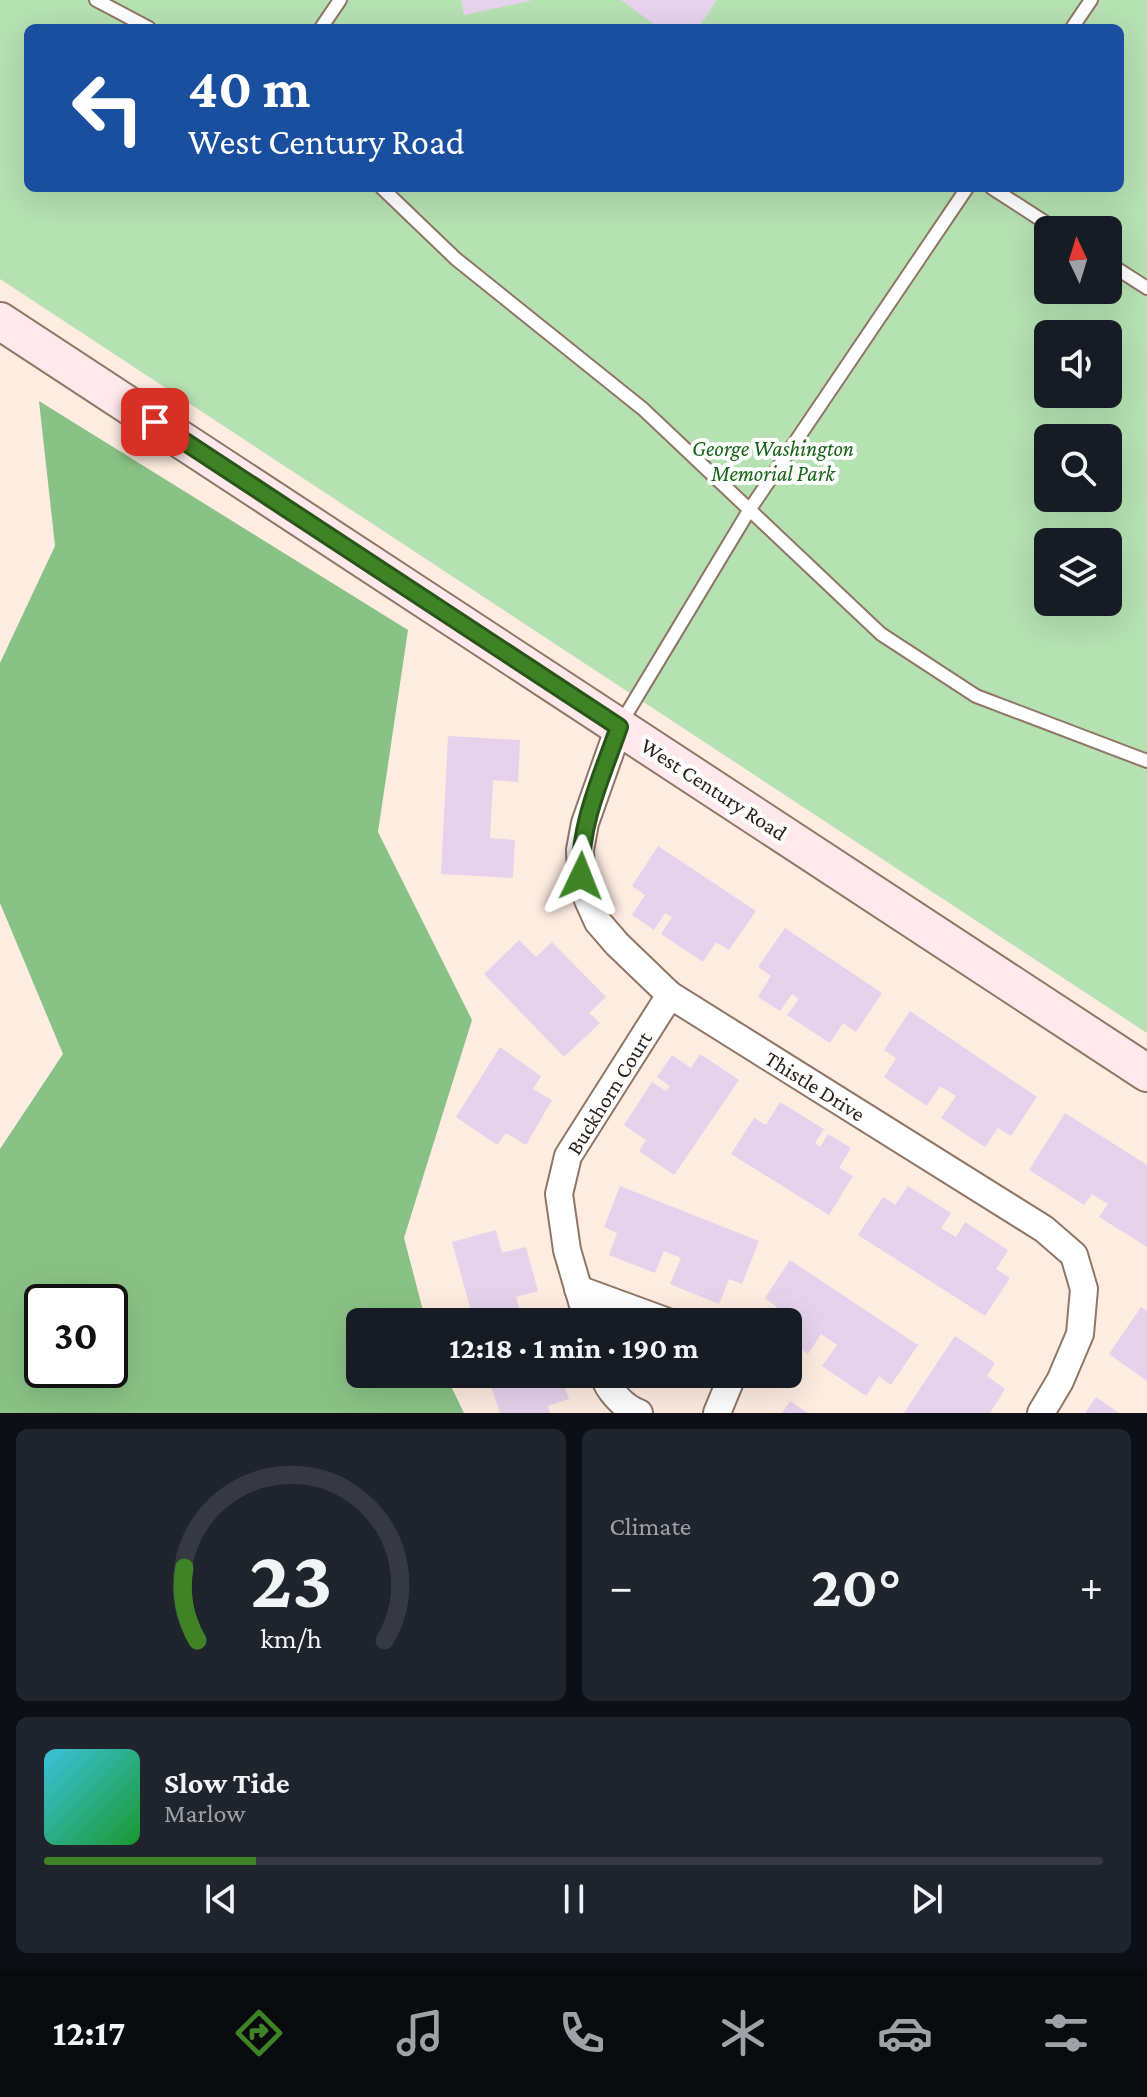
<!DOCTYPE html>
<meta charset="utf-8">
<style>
:root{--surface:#171b24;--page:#20242c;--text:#f1f3f6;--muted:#9ea1a6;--line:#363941;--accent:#3f8327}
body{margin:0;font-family:"Crimson Pro",serif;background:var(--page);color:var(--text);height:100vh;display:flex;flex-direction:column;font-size:30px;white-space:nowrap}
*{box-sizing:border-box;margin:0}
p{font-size:26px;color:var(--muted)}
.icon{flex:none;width:44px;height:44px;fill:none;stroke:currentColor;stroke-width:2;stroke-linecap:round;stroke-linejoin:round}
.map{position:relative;height:1413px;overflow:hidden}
.panel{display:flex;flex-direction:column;gap:16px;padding:16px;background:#0d0f14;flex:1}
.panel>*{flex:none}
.banner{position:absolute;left:24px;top:24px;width:1100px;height:168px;border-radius:12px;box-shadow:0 8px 32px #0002;background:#1a4fa0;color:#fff;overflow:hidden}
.needle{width:52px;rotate:356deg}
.fabs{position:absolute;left:1034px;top:216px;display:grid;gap:16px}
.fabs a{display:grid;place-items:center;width:88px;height:88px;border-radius:12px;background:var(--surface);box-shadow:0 8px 32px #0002;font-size:40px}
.speed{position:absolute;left:24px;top:1284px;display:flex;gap:16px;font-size:40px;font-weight:700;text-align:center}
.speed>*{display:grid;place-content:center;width:104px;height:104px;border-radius:50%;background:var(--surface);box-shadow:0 8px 32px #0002;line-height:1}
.speed .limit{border:4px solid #111;border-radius:12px;background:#fff;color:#111}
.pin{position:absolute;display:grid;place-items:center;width:68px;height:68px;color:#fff;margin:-34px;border-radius:16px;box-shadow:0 4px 12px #0006}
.me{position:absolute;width:88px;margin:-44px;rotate:2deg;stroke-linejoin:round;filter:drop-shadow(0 0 6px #0008)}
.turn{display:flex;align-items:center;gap:28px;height:168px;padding:0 32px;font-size:36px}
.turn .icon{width:104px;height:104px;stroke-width:2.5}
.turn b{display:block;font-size:56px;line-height:68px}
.big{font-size:60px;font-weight:700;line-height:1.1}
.panel .tile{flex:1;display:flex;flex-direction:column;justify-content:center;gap:12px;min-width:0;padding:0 28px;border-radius:12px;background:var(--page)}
.panel .dial{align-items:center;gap:0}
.dial svg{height:208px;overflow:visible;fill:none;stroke:var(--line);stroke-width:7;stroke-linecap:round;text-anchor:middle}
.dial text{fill:var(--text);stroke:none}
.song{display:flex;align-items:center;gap:24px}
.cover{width:96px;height:96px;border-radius:12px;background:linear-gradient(135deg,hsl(190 70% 55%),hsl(130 70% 35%))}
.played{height:8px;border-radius:4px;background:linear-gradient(90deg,var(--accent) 20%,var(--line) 20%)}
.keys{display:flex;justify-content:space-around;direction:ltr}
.heat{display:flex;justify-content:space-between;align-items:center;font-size:44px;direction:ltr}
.panel .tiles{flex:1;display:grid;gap:16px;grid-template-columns:1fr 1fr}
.tile:last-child{grid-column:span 2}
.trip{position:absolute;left:346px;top:1308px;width:456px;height:80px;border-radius:12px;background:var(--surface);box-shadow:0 8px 32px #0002;font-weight:700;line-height:80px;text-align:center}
.tab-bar{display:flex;height:128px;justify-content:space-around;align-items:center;background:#090b0e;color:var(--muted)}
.tab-bar .icon{width:56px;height:56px}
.tab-bar .current{color:var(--accent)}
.tab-bar b{font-size:36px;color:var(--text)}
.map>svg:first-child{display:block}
.green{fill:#b6e1b3;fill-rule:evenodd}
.forest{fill:#89c286;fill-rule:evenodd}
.building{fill:#e6d2ec}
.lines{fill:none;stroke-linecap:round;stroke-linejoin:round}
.service-casing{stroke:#907665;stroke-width:16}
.minor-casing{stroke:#907665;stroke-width:30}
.secondary-casing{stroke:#907665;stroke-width:40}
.service{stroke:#fff;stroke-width:12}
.minor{stroke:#fff;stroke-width:26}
.secondary{stroke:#fee8eb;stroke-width:36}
.route-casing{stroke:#295519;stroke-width:20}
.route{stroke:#3f8327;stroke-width:14}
.labels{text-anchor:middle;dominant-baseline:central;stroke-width:8;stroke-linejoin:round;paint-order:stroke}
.park-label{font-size:22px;font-style:italic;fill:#166417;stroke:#fefefe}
.street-label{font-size:22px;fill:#291f18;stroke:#fefefe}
</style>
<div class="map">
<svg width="1147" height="1413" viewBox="0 0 1147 1413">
<rect width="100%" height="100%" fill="#feece1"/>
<!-- green -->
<path class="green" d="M0,0H1147V1033L0,279ZM28,28H1120V188H28ZM1048,230H1108V290H1048ZM1048,334H1108V394H1048ZM1048,438H1108V498H1048ZM1048,542H1108V602H1048Z"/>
<!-- forest -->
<path class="forest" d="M39,401L408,630L378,832L472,1020L404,1238L426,1322H360V1374H445L464,1413H0V1149L63,1054L0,903V663L55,546ZM42,1302H110V1370H42Z"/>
<!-- building -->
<g class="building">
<polygon points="461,0 530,0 530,1 464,15"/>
<polygon points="621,0 717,0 698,28 659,28"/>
<polygon points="448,736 520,740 518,782 493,780 490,838 515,840 513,878 441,874"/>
<polygon points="658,846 756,911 729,950 716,942 703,962 661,934 672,917 665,913 654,930 632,915 645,895 632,886"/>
<polygon points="785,928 882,993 856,1032 843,1023 830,1043 787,1015 799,999 792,994 780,1011 758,997 771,976 758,967"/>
<polygon points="519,940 536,957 552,942 606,997 589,1013 600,1023 564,1057 484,974"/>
<polygon points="910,1011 1037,1097 1011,1136 998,1128 985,1147 941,1118 956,1096 940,1086 927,1106 884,1077 896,1058 884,1050"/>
<polygon points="500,1047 541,1076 533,1089 552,1100 526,1145 506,1133 497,1145 456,1117"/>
<polygon points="700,1054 739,1080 674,1175 639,1151 646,1140 624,1125 652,1082 666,1091 670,1086 657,1077 672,1055 691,1068"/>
<polygon points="780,1102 824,1129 815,1143 820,1147 828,1134 851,1148 839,1168 853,1176 829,1215 731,1154 754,1118 766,1125"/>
<polygon points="1065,1113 1147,1165 1147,1247 1099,1217 1108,1204 1092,1194 1084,1205 1029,1170"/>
<polygon points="620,1186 759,1241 742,1284 729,1279 719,1304 670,1284 681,1258 664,1251 655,1273 609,1255 617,1233 604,1227"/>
<polygon points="908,1186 951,1213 941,1228 956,1237 965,1222 1008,1250 996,1269 1010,1278 985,1316 858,1235 883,1197 895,1205"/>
<polygon points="496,1230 502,1253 526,1247 538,1291 516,1297 520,1312 486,1322 474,1322 452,1242"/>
<polygon points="790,1260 918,1345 891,1385 879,1376 866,1396 822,1366 837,1345 821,1334 808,1354 788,1341 788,1322 766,1322 777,1307 765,1298"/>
<polygon points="1141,1307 1147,1311 1147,1381 1109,1354"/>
<polygon points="955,1336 995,1363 987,1376 1005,1389 990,1413 904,1413"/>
<polygon points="487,1374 560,1374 569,1399 548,1406 550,1413 500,1413"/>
<polygon points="1096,1397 1119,1413 1085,1413"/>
<polygon points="790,1401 808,1413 782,1413"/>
</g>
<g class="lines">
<!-- service casing -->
<g class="service-casing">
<g id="service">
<polyline points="96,0 149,28"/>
<polyline points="321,28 340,0"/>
<polyline points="1072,28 1091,0"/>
<polyline points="382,188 456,259 643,409 881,634 976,696 1147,761"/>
<polyline points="992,188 1057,230"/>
<polyline points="1108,263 1147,288"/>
<polyline points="621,723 750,509 967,188"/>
</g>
</g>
<!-- minor casing -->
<g class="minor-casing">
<g id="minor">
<polyline points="619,727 585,823 580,850 581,876 588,900 598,922 617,944 670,995 1044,1229 1074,1255 1084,1289 1080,1334 1060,1381 1041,1413"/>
<polyline points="578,1289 668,1322"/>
<polyline points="588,1322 567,1250 559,1194 568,1156 670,995"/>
<path d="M603,1374C608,1390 623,1407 639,1413"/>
<polyline points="717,1413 731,1379 729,1374"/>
</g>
</g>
<!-- secondary casing -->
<g class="secondary-casing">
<polyline id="secondary" points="0,321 1147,1073"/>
</g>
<!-- service -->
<use href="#service" class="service"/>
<!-- minor -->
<use href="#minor" class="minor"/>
<!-- secondary -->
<use href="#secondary" class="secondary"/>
</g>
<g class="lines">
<!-- route casing -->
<g class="route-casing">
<path id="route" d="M155,422L619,727C602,776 579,824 581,876"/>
</g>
<!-- route -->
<use href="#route" class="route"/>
</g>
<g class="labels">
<!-- park labels -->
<g class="park-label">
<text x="773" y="448">George Washington<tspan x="773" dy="25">Memorial Park</tspan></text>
</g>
<!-- street labels -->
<g class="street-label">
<text transform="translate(714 789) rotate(33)">West Century Road</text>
<text transform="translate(815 1086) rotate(32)">Thistle Drive</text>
<text transform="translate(609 1093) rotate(-58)">Buckhorn Court</text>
</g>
</g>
</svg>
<div class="fabs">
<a><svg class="needle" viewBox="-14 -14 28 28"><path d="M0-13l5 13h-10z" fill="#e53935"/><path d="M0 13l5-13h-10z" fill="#9ea1a6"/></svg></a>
<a><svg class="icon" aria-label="sound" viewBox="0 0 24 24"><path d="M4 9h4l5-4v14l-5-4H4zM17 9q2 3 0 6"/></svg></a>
<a><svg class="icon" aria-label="search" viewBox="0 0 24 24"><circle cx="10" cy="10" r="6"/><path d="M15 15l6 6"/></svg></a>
<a><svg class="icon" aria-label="layers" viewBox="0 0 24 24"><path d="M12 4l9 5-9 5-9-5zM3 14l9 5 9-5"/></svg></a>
</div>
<div class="speed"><div class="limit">30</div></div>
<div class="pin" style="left:155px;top:422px;background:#d93025"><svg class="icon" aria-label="arrive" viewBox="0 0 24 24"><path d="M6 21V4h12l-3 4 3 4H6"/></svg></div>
<svg class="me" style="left:581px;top:876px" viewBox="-20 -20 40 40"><path d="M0-17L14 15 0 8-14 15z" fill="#3f8327" stroke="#fff" stroke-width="4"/></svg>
<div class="trip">12:18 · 1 min · 190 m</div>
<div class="banner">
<div class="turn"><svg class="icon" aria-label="left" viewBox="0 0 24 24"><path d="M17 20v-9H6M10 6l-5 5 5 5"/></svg><div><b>40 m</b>West Century Road</div></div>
</div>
</div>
<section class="panel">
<div class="tiles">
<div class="tile dial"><svg viewBox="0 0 100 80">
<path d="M14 69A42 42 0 1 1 86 69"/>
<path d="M14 69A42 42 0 0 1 9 41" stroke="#3f8327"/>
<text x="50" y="56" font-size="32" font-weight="700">23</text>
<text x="50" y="72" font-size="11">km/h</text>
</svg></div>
<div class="tile"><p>Climate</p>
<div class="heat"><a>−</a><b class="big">20°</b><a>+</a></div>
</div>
<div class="tile">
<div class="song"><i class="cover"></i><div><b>Slow Tide</b><p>Marlow</p></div></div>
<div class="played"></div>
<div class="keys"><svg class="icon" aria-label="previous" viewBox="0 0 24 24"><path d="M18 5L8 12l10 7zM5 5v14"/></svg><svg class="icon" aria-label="pause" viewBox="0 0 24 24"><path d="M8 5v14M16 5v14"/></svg><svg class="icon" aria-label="next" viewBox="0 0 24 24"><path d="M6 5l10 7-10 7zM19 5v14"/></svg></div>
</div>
</div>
</section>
<nav class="tab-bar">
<b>12:17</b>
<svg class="icon current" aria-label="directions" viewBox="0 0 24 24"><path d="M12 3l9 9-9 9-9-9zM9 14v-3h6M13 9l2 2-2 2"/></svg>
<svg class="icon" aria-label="music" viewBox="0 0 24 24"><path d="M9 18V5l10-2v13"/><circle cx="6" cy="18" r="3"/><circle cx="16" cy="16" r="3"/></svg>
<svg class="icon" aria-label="phone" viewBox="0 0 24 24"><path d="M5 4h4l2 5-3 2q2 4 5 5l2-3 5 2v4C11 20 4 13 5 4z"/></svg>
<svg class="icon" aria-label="climate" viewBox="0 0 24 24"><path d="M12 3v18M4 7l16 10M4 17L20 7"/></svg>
<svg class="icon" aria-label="car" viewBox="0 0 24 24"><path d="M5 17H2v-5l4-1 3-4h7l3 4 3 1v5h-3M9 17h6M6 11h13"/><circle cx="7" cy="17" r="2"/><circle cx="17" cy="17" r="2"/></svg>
<svg class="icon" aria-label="filters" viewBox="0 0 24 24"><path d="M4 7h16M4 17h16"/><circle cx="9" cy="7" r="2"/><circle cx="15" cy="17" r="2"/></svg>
</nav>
